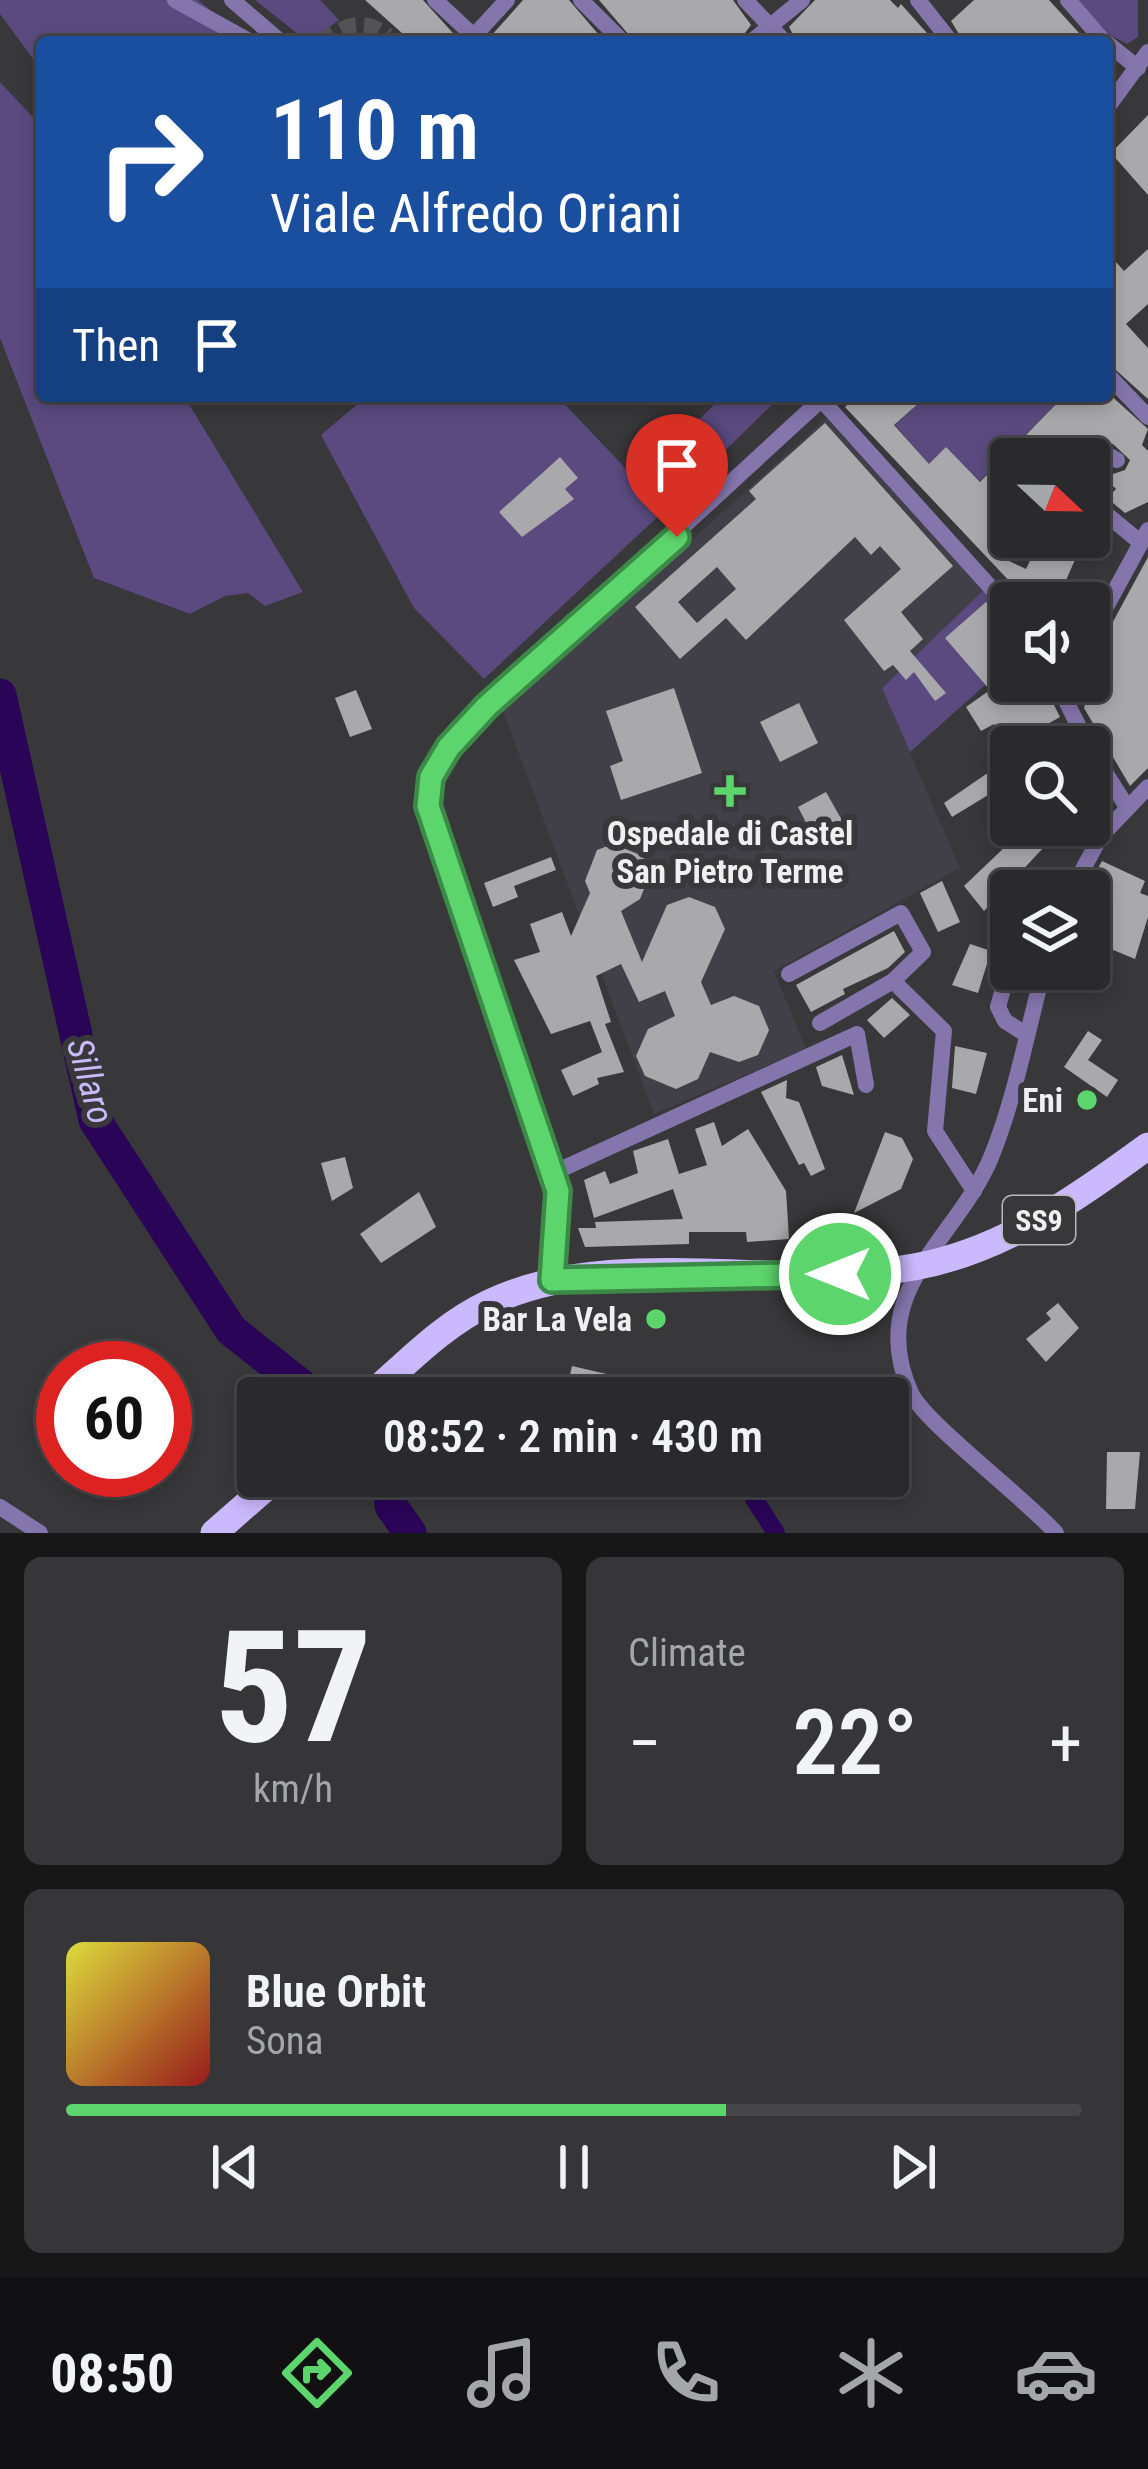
<!DOCTYPE html>
<meta charset="utf-8">
<style>
:root{--surface:#2a292c;--page:#363538;--text:#f1f3f6;--muted:#a5a6a9;--line:#464548;--accent:#5dd56d}
body{margin:0;font-family:"Roboto Condensed",sans-serif;background:var(--page);color:var(--text);height:100vh;display:flex;flex-direction:column;font-size:45px;white-space:nowrap}
*{box-sizing:border-box;margin:0}
p{font-size:39px;color:var(--muted)}
.icon{flex:none;width:66px;height:66px;fill:none;stroke:currentColor;stroke-width:2;stroke-linecap:round;stroke-linejoin:round}
.map{position:relative;height:1533px;overflow:hidden}
.drawer{display:flex;flex-direction:column;gap:24px;padding:24px;background:#171718;flex:1}
.drawer>*{flex:none}
.guide{position:absolute;left:36px;top:36px;width:1077px;height:366px;border-radius:12px;box-shadow:0 6px 18px #0003,0 0 0 3px var(--line);background:#1a4fa0;color:#fff;overflow:hidden}
.needle{width:78px;rotate:112deg}
.buttons{position:absolute;left:990px;top:438px;display:grid;gap:24px}
.buttons a{display:grid;place-items:center;width:120px;height:120px;border-radius:12px;background:var(--surface);box-shadow:0 6px 18px #0003,0 0 0 3px var(--line);font-size:60px}
.speed{position:absolute;left:36px;top:1341px;display:flex;gap:24px;font-size:60px;font-weight:700;text-align:center}
.speed>*{display:grid;place-content:center;width:156px;height:156px;border-radius:50%;background:var(--surface);box-shadow:0 6px 18px #0003,0 0 0 3px var(--line);line-height:1}
.speed .limit{border:18px solid #d22;background:#fff;color:#111}
.pin{position:absolute;display:grid;place-items:center;width:102px;height:102px;color:#fff;margin:-123px -51px;border-radius:50% 50% 50% 0;rotate:-45deg;box-shadow:0 0 12px #0007}
.pin .icon{rotate:45deg}
.me{position:absolute;width:132px;margin:-66px;rotate:270deg;stroke-linejoin:round;filter:drop-shadow(0 0 9px #0008)}
.turn{display:flex;align-items:center;gap:42px;height:252px;padding:0 36px;font-size:54px}
.turn .icon{width:156px;height:156px;stroke-width:2.5}
.turn b{display:block;font-size:84px;line-height:102px}
.then{display:flex;align-items:center;height:114px;padding:0 36px;background:#0003;gap:24px;font-size:45px}
.big{font-size:90px;font-weight:600;line-height:1.1}
.drawer .tile{flex:1;display:flex;flex-direction:column;justify-content:center;gap:18px;min-width:0;padding:0 42px;border-radius:18px;background:var(--page)}
.drawer .dial{align-items:center;gap:0}
.dial b{font-size:156px;line-height:1}
.song{display:flex;align-items:center;gap:36px}
.cover{width:144px;height:144px;border-radius:18px;background:linear-gradient(135deg,hsl(60 70% 55%),hsl(0 70% 35%))}
.played{height:12px;border-radius:6px;background:linear-gradient(90deg,var(--accent) 65%,var(--line) 65%)}
.keys{display:flex;justify-content:space-around;direction:ltr}
.heat{display:flex;justify-content:space-between;align-items:center;font-size:66px;direction:ltr}
.drawer .tiles{flex:1;display:grid;gap:24px;grid-template-columns:1fr 1fr}
.tile:last-child{grid-column:span 2}
.trip{position:absolute;left:237px;top:1377px;width:672px;height:120px;border-radius:12px;background:var(--surface);box-shadow:0 6px 18px #0003,0 0 0 3px var(--line);font-weight:600;line-height:120px;text-align:center}
.tabs{display:flex;height:192px;justify-content:space-around;align-items:center;background:#111012;color:var(--muted)}
.tabs .icon{width:84px;height:84px}
.tabs .selected{color:var(--accent)}
.tabs b{font-size:54px;color:var(--text)}
.map>svg:first-child{display:block}
.built{fill:#413f47}
.green{fill:#5a4a7f}
.lines{fill:none;stroke-linecap:round;stroke-linejoin:round}
.canal{stroke:#2a0456;stroke-width:18}
.river{stroke:#2a0456;stroke-width:33}
.building{fill:#a9a9ac;fill-rule:evenodd}
.minor-tunnel{stroke:#545356;stroke-width:16;stroke-dasharray:16 8;stroke-linecap:butt}
.minor{stroke:#8475ac;stroke-width:16}
.primary{stroke:#cbb9fe;stroke-width:27}
.route-casing{stroke:#3c8a47;stroke-width:30}
.route{stroke:#5dd56d;stroke-width:21}
.poi-dot{fill:#5dd56d;stroke:#38373a;stroke-width:4.5}
.labels{text-anchor:middle;dominant-baseline:central;stroke-width:12;stroke-linejoin:round;paint-order:stroke}
.shield{fill:#38373a;stroke:#b9b8bb;stroke-width:3}
.shield-label{font-size:30px;font-weight:bold;fill:#f0f0f2}
.poi-label{font-size:33px;font-weight:bold;fill:#f0f0f2;stroke:#38373a;text-anchor:end}
.water-label{font-size:36px;font-style:italic;fill:#cbb9fd;stroke:#38373a}
</style>
<div class="map">
<svg width="1148" height="1533" viewBox="0 0 1148 1533">
<rect width="100%" height="100%" fill="#38373a"/>
<!-- built -->
<polygon class="built" points="826,418 986,590 882,688 960,868 774,971 806,1049 654,1114 503,712"/>
<!-- green -->
<g class="green">
<polygon points="0,0 198,0 249,42 42,42 42,71 0,14"/>
<polygon points="255,0 320,0 339,20 308,42"/>
<polygon points="1077,0 1138,0 1138,37 1127,44 1108,34"/>
<polygon points="0,82 42,127 42,396 184,396 303,592 265,606 248,593 225,596 190,614 94,578 0,338"/>
<polygon points="367,396 557,396 665,510 484,679 414,608 321,435"/>
<polygon points="723,396 781,396 700,475 671,447"/>
<polygon points="927,396 1064,396 980,481 946,448 929,464 895,425"/>
<polygon points="989,585 1011,612 1011,662 910,752 882,688"/>
</g>
<g class="lines">
<!-- canal -->
<polyline class="canal" points="769,1476 754,1499 776,1533"/>
<!-- river -->
<g class="river">
<polyline points="0,695 95,1120 231,1330 317,1398"/>
<polyline points="390,1476 391,1506 410,1533"/>
</g>
</g>
<!-- building -->
<g class="building">
<polygon points="365,0 423,0 461,42 412,42"/>
<polygon points="523,0 569,0 605,42 498,42 491,36"/>
<polygon points="599,0 733,0 751,25 738,42 635,42"/>
<polygon points="815,0 890,0 898,8 901,4 935,42 797,42 789,27"/>
<polygon points="974,0 1049,0 1080,34 1072,42 964,42 951,21"/>
<polygon points="1148,115 1148,195 1111,153"/>
<polygon points="1148,249 1148,304 1126,324 1148,348 1148,399 1107,362 1107,252 1124,271"/>
<polygon points="1107,392 1148,429 1142,445 1148,451 1148,502 1125,513 1107,498 1116,489 1104,477 1125,470 1130,460 1113,444 1102,446 1087,459 1011,459 1011,521 992,543 1007,560 1026,569 1041,537 1085,537 1056,603 1030,603 845,407 857,396 927,396 894,425 929,464 946,447 980,482 1064,396"/>
<path d="M825,423L953,566L901,612L923,639L910,651L946,693L935,701L914,672L906,680L893,665L884,671L844,620L901,569L880,546L871,555L855,537L746,640L726,618L680,659L635,607L756,499L749,491ZM717,567L736,589L697,623L678,602Z"/>
<polygon points="560,457 578,478 565,489 574,499 522,537 499,512"/>
<polygon points="1148,557 1148,768 1130,786 1084,708 1102,642"/>
<polygon points="986,602 1011,625 1011,681 1042,681 1060,717 1007,747 994,724 981,731 966,707 990,690 945,638"/>
<polygon points="674,688 702,773 621,800 610,766 623,761 606,711"/>
<polygon points="356,690 372,729 350,737 335,698"/>
<polygon points="799,703 818,743 780,762 760,722"/>
<polygon points="1011,757 1011,781 952,817 944,803"/>
<polygon points="826,792 843,822 814,838 798,807"/>
<polygon points="1027,826 1045,846 984,911 964,886"/>
<polygon points="613,844 643,856 650,874 640,899 621,911 642,962 667,905 689,897 715,907 725,929 701,982 711,1005 734,996 759,1006 769,1030 758,1055 739,1062 710,1052 698,1079 676,1089 645,1076 636,1056 648,1029 675,1016 665,991 639,1002 621,964 596,976 611,1022 605,1024 624,1072 597,1078 599,1084 573,1096 561,1070 602,1052 590,1021 551,1034 514,960 540,952 530,924 562,912 571,936 590,893 585,881 597,850"/>
<polygon points="551,857 556,870 514,886 518,897 493,907 484,883"/>
<polygon points="1102,861 1145,881 1140,893 1148,896 1148,917 1135,959 1089,940 1099,891 1088,886"/>
<polygon points="942,881 960,922 938,932 920,893"/>
<polygon points="894,931 905,952 888,968 843,989 845,994 811,1012 796,985"/>
<polygon points="970,944 991,951 978,993 952,985"/>
<polygon points="892,998 910,1015 884,1038 867,1020"/>
<polygon points="1088,1031 1102,1040 1088,1060 1118,1080 1107,1097 1064,1067"/>
<polygon points="955,1046 987,1053 976,1094 952,1088"/>
<polygon points="842,1055 854,1095 822,1086 816,1067"/>
<polygon points="787,1080 786,1098 799,1102 825,1169 811,1176 804,1163 799,1165 761,1092"/>
<polygon points="714,1122 722,1146 748,1129 786,1191 789,1239 747,1242 746,1232 689,1232 689,1244 585,1247 578,1228 596,1228 595,1222 683,1219 673,1189 594,1218 584,1180 605,1171 610,1184 638,1173 633,1151 668,1139 679,1174 707,1165 695,1129"/>
<polygon points="885,1132 902,1138 913,1159 901,1189 854,1213"/>
<polygon points="345,1157 353,1188 332,1201 321,1163"/>
<polygon points="419,1192 436,1227 381,1263 360,1234"/>
<polygon points="1058,1303 1079,1328 1046,1362 1026,1339 1051,1319 1046,1313"/>
<polygon points="572,1366 641,1382 638,1398 567,1389"/>
<polygon points="1107,1452 1140,1452 1135,1509 1106,1509"/>
</g>
<g class="lines">
<!-- minor-tunnel -->
<path class="minor-tunnel" d="M320,42C348,25 360,17 388,36"/>
<!-- minor -->
<g class="minor">
<polyline points="175,0 251,42"/>
<polyline points="232,0 281,42"/>
<polyline points="435,0 480,42"/>
<polyline points="581,0 623,42"/>
<polyline points="745,0 785,42"/>
<polyline points="918,0 951,42"/>
<polyline points="1068,0 1100,37 1095,42"/>
<polyline points="474,36 507,0"/>
<polyline points="751,42 802,0"/>
<polyline points="1107,43 1138,68"/>
<polyline points="1107,108 1148,52"/>
<polyline points="1107,374 1148,417"/>
<polyline points="818,396 1011,610"/>
<polyline points="1089,474 1109,456 1117,460"/>
<polyline points="1089,500 1140,542"/>
<polyline points="1089,638 1148,530"/>
<polyline points="1056,681 1089,747"/>
<polyline points="1089,747 1127,807"/>
<polyline points="1071,891 1101,836 1148,787"/>
<polyline points="1011,960 998,1007 1005,1021 1027,1035"/>
<path d="M1044,969C1027,1031 1016,1095 992,1155C958,1240 864,1289 911,1393C924,1422 1026,1499 1056,1533"/>
<polyline points="789,974 901,913 923,952 893,981 944,1031 935,1131 974,1191"/>
<polyline points="820,1023 893,981"/>
<polyline points="553,1173 857,1034 866,1085"/>
<path d="M552,1280L558,1191L437,840C420,771 442,755 487,707L825,396"/>
<polyline points="0,1507 40,1533"/>
</g>
<!-- primary -->
<g class="primary">
<path d="M367,1398C406,1364 442,1325 489,1303C614,1243 779,1292 914,1267C1003,1251 1077,1198 1148,1146"/>
<polyline points="214,1533 279,1476"/>
</g>
</g>
<g class="lines">
<!-- route casing -->
<g class="route-casing">
<polyline id="route" points="677,537 487,706 449,747 431,777 428,806 558,1191 552,1280 840,1274"/>
</g>
<!-- route -->
<use href="#route" class="route"/>
</g>
<!-- markers -->
<g class="poi-dot">
<path d="M724 773h12v12h12v12h-12v12h-12v-12h-12v-12h12z"/>
<circle cx="1087" cy="1100" r="12"/>
<circle cx="656" cy="1319" r="12"/>
</g>
<g class="labels">
<!-- shield labels -->
<rect class="shield" x="1003" y="1196" width="72" height="48" rx="9"/>
<g class="shield-label">
<text x="1039" y="1220">SS9</text>
</g>
<!-- poi labels -->
<g class="poi-label">
<text x="730" y="833" text-anchor="middle">Ospedale di Castel<tspan x="730" dy="38">San Pietro Terme</tspan></text>
<text x="1063" y="1100">Eni</text>
<text x="632" y="1319">Bar La Vela</text>
</g>
<!-- water labels -->
<g class="water-label">
<text transform="translate(90 1081) rotate(74)">Sillaro</text>
</g>
</g>
</svg>
<div class="buttons">
<a><svg class="needle" viewBox="-14 -14 28 28"><path d="M0-13l5 13h-10z" fill="#e53935"/><path d="M0 13l5-13h-10z" fill="#a5a6a9"/></svg></a>
<a><svg class="icon" aria-label="sound" viewBox="0 0 24 24"><path d="M4 9h4l5-4v14l-5-4H4zM17 9q2 3 0 6"/></svg></a>
<a><svg class="icon" aria-label="search" viewBox="0 0 24 24"><circle cx="10" cy="10" r="6"/><path d="M15 15l6 6"/></svg></a>
<a><svg class="icon" aria-label="layers" viewBox="0 0 24 24"><path d="M12 4l9 5-9 5-9-5zM3 14l9 5 9-5"/></svg></a>
</div>
<div class="speed"><div class="limit">60</div></div>
<div class="pin" style="left:677px;top:537px;background:#d93025"><svg class="icon" aria-label="arrive" viewBox="0 0 24 24"><path d="M6 21V4h12l-3 4 3 4H6"/></svg></div>
<svg class="me" style="left:840px;top:1274px" viewBox="-20 -20 40 40"><circle r="17" fill="#5dd56d" stroke="#fff" stroke-width="3"/><path d="M0-11L8 9 0 5-8 9z" fill="#fff"/></svg>
<div class="trip">08:52 · 2 min · 430 m</div>
<div class="guide">
<div class="turn"><svg class="icon" aria-label="right" viewBox="0 0 24 24"><path d="M7 20v-9h11M14 6l5 5-5 5"/></svg><div><b>110 m</b>Viale Alfredo Oriani</div></div>
<div class="then">Then<svg class="icon" aria-label="arrive" viewBox="0 0 24 24"><path d="M6 21V4h12l-3 4 3 4H6"/></svg></div>
</div>
</div>
<section class="drawer">
<div class="tiles">
<div class="tile dial"><b>57</b><p>km/h</p></div>
<div class="tile"><p>Climate</p>
<div class="heat"><a>−</a><b class="big">22°</b><a>+</a></div>
</div>
<div class="tile">
<div class="song"><i class="cover"></i><div><b>Blue Orbit</b><p>Sona</p></div></div>
<div class="played"></div>
<div class="keys"><svg class="icon" aria-label="previous" viewBox="0 0 24 24"><path d="M18 5L8 12l10 7zM5 5v14"/></svg><svg class="icon" aria-label="pause" viewBox="0 0 24 24"><path d="M8 5v14M16 5v14"/></svg><svg class="icon" aria-label="next" viewBox="0 0 24 24"><path d="M6 5l10 7-10 7zM19 5v14"/></svg></div>
</div>
</div>
</section>
<nav class="tabs">
<b>08:50</b>
<svg class="icon selected" aria-label="directions" viewBox="0 0 24 24"><path d="M12 3l9 9-9 9-9-9zM9 14v-3h6M13 9l2 2-2 2"/></svg>
<svg class="icon" aria-label="music" viewBox="0 0 24 24"><path d="M9 18V5l10-2v13"/><circle cx="6" cy="18" r="3"/><circle cx="16" cy="16" r="3"/></svg>
<svg class="icon" aria-label="phone" viewBox="0 0 24 24"><path d="M5 4h4l2 5-3 2q2 4 5 5l2-3 5 2v4C11 20 4 13 5 4z"/></svg>
<svg class="icon" aria-label="climate" viewBox="0 0 24 24"><path d="M12 3v18M4 7l16 10M4 17L20 7"/></svg>
<svg class="icon" aria-label="car" viewBox="0 0 24 24"><path d="M5 17H2v-5l4-1 3-4h7l3 4 3 1v5h-3M9 17h6M6 11h13"/><circle cx="7" cy="17" r="2"/><circle cx="17" cy="17" r="2"/></svg>
</nav>
